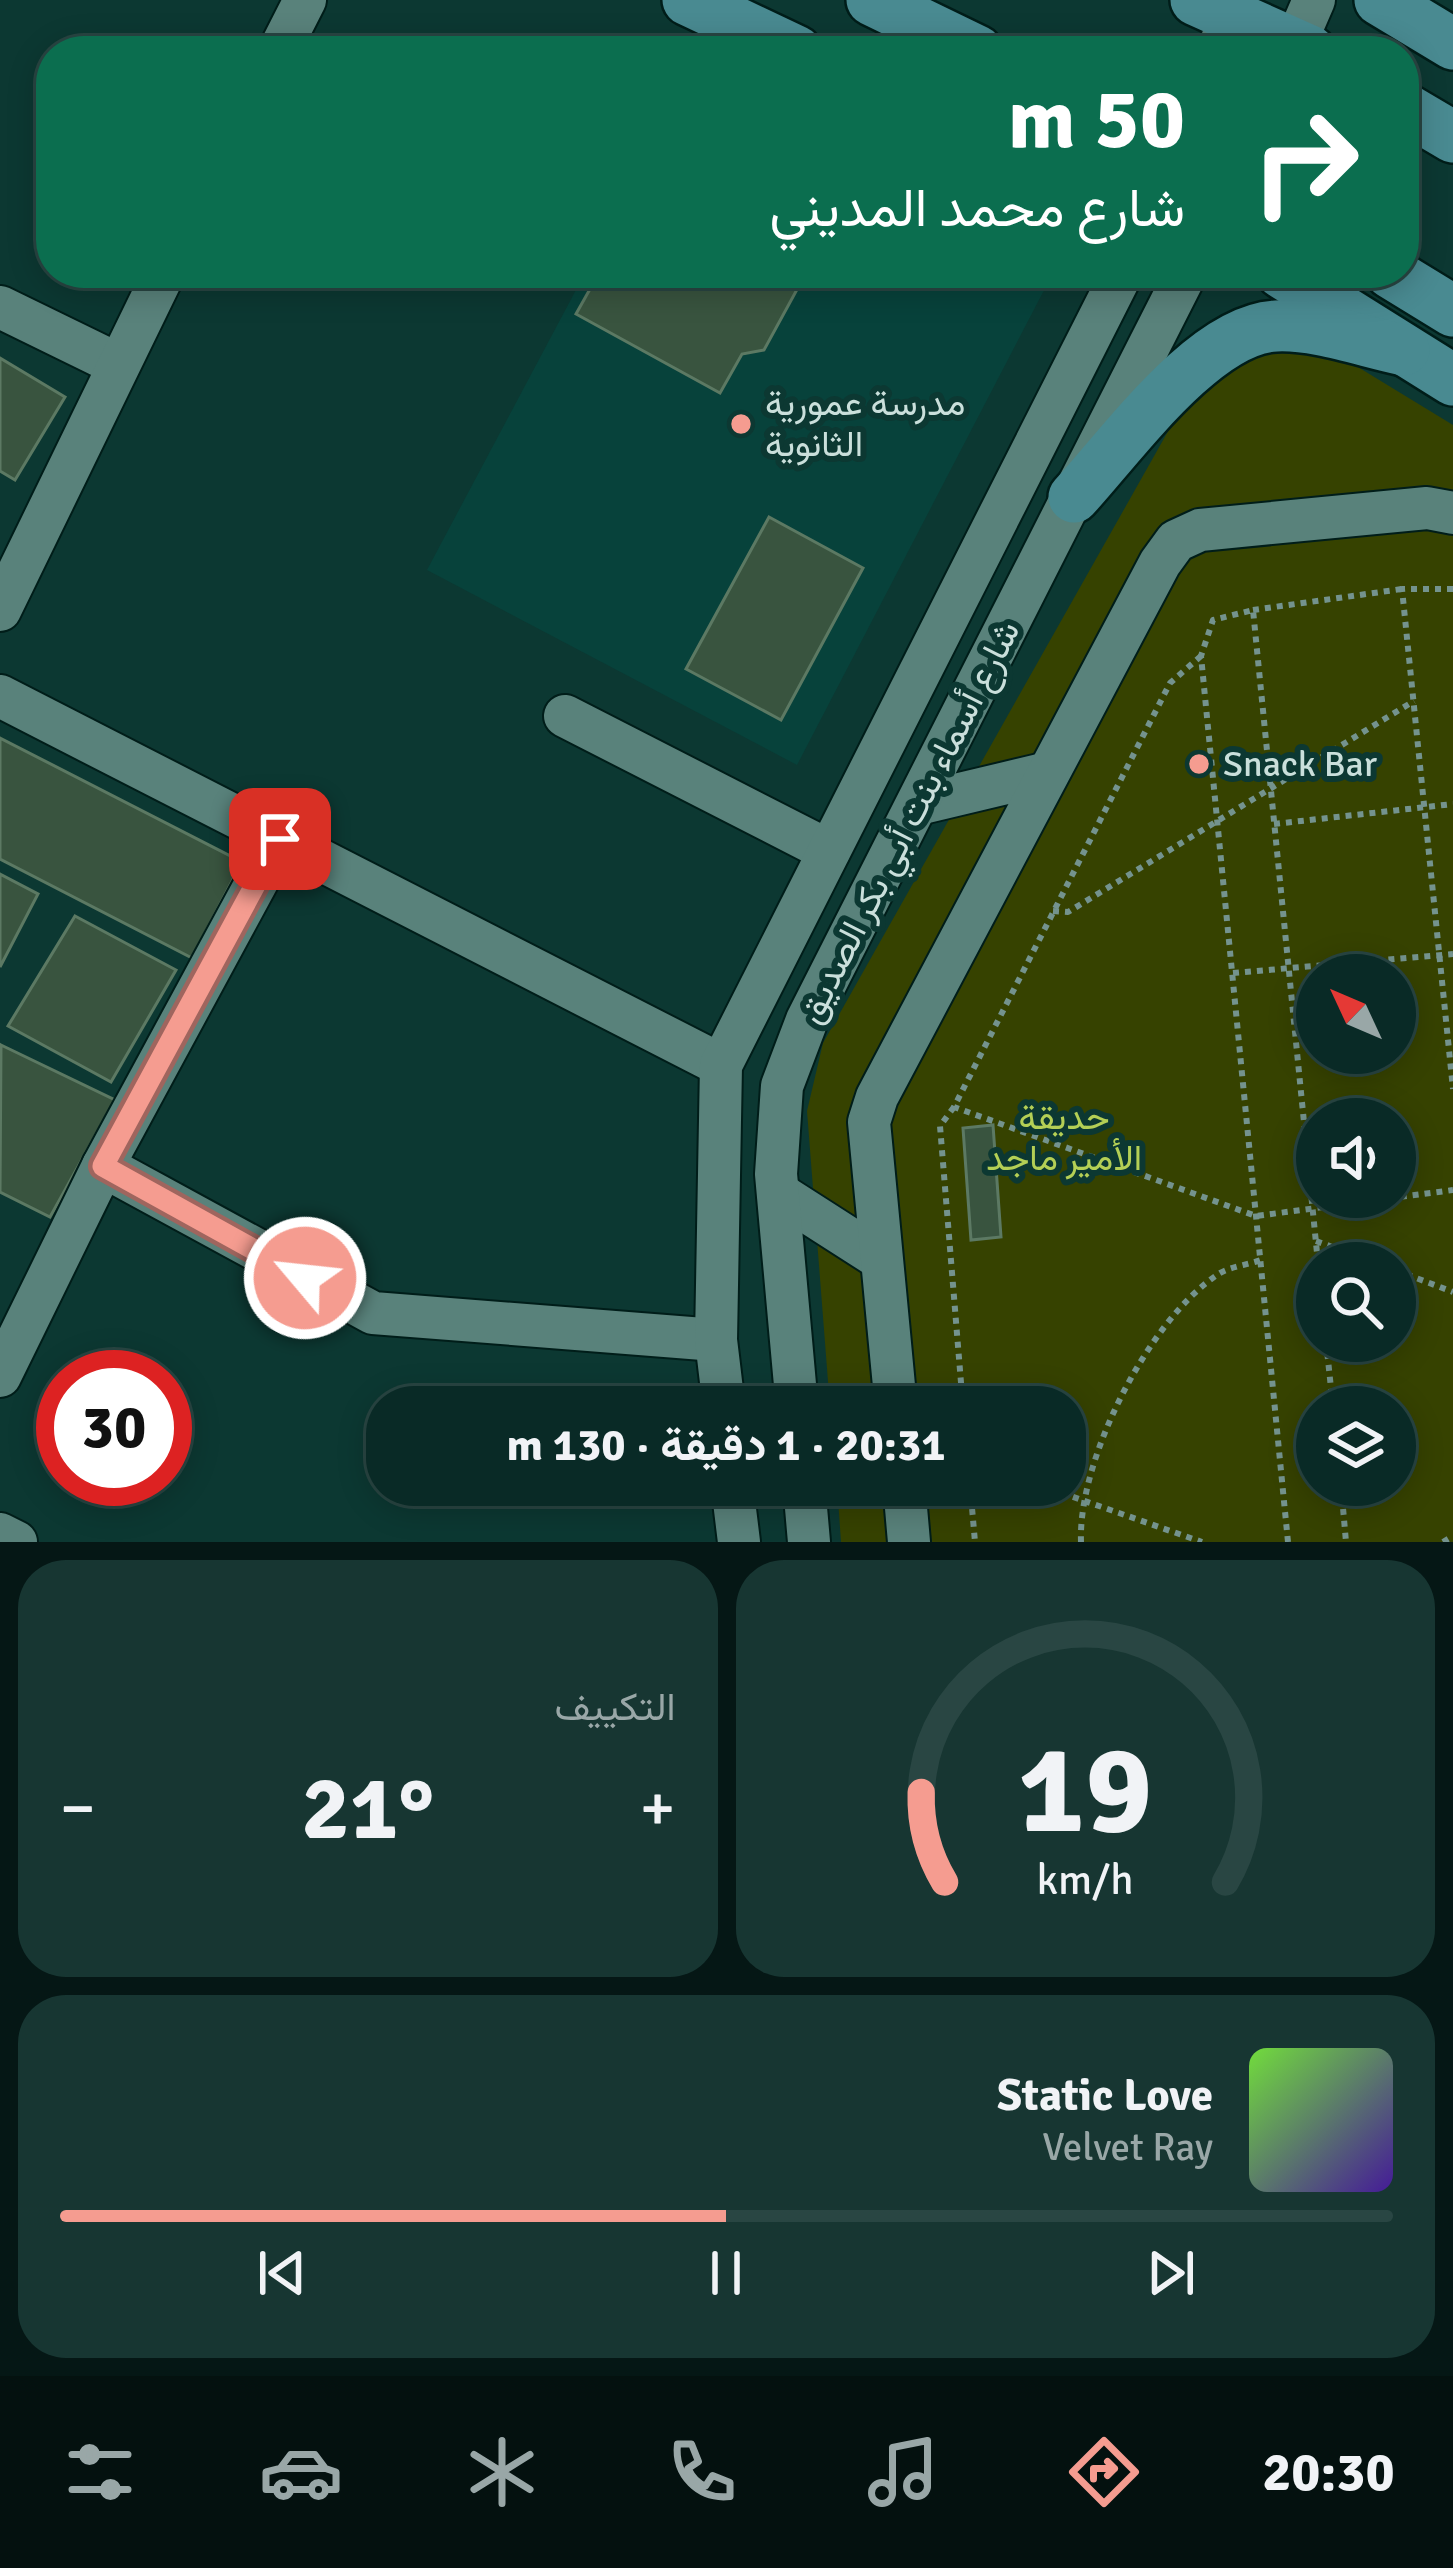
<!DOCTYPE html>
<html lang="ar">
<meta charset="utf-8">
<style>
:root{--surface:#092a26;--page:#173632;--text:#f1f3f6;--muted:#99a7a7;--line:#294643;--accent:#f59c90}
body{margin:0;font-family:Signika,Vazirmatn,sans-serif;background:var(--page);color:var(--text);direction:rtl;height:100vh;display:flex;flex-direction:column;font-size:45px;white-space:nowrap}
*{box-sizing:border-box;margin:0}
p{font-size:39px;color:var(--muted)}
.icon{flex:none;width:66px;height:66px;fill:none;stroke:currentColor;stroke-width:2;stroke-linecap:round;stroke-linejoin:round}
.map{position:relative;height:1542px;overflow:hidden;direction:ltr}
.drawer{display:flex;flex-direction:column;gap:18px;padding:18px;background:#051715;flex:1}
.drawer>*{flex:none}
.banner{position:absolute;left:36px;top:36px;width:1383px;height:252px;border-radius:48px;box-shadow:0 6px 30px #0003,0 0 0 3px var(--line);direction:rtl;background:#0b6e4f;color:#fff;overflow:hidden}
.needle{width:78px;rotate:314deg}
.fabs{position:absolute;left:1296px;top:954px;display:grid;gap:24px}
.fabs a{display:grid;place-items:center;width:120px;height:120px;border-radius:50%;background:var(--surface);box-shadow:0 6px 30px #0003,0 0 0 3px var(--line);font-size:60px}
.speed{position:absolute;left:36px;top:1350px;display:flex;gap:24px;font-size:60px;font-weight:700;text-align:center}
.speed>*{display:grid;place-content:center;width:156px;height:156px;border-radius:50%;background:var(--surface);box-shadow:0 6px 30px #0003,0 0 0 3px var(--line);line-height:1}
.speed .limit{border:18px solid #d22;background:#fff;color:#111}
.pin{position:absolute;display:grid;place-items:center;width:102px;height:102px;color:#fff;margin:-51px;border-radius:24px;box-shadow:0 6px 18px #0006}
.me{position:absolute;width:132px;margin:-66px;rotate:298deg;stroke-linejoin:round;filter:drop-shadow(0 0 9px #0008)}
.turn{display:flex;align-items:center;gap:42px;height:252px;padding:0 36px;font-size:54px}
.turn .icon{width:156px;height:156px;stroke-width:2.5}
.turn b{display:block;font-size:84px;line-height:102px}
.big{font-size:90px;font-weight:700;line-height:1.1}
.drawer .card{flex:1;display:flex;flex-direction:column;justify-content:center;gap:18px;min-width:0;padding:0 42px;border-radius:48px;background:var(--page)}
.drawer .dial{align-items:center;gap:0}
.dial svg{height:312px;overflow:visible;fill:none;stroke:var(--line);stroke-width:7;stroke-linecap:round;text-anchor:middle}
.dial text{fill:var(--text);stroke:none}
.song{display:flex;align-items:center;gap:36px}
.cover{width:144px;height:144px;border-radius:18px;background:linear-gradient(135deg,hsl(100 70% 55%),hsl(260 70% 35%))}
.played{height:12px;border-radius:6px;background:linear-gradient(90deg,var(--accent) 50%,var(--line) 50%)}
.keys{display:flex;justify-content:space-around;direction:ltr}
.heat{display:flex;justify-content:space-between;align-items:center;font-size:66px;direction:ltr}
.drawer .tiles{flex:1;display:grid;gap:18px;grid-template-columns:1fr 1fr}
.card:last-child{grid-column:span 2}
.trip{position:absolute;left:366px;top:1386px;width:720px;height:120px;border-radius:48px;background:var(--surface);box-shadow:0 6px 30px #0003,0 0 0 3px var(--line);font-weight:700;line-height:120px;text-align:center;direction:rtl}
.tabs{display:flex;height:192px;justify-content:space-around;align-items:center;background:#04110f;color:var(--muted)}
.tabs .icon{width:84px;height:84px}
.tabs .selected{color:var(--accent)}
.tabs b{font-size:54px;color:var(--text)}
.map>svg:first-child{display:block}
.built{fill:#07423b}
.green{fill:#364200;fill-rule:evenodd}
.building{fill:#39543f;stroke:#5c7963;stroke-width:3}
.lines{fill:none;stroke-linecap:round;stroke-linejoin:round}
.minor-casing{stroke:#001d19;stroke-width:46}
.major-casing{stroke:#001d19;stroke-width:56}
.path{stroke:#74938e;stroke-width:6;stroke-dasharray:6 6;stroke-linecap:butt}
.minor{stroke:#59827b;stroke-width:42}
.major{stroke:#498a91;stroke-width:51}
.route-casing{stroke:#9f655e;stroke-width:30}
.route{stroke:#f59c90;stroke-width:21}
.poi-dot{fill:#f59c90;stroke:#0c3832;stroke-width:4.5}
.labels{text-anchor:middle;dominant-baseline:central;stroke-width:12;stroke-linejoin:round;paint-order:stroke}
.poi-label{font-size:36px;fill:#cadfdb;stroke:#0c3832;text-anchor:start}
.street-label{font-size:36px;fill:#cadfdb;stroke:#0c3832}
.park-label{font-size:36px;fill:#b4cf55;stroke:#0c3832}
</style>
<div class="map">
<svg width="1453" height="1542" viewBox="0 0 1453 1542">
<rect width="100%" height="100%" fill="#0c3832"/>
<!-- built -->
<polygon class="built" points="585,273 1053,273 797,765 427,570"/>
<!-- green -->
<path class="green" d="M1312,339L1453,425V1542H841L837,1485H1065V1407H830L807,1111L823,1043L1206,364ZM1317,975H1395V1053H1317ZM1317,1119H1395V1197H1317ZM1317,1263H1395V1341H1317ZM1317,1407H1395V1485H1317Z"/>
<!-- building -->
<g class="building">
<polygon points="599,273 806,273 764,350 742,354 720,393 576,314"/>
<polygon points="0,358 65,397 15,480 0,471"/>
<polygon points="769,517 863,568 781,720 686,669"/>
<polygon points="0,738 242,862 192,958 0,859"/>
<polygon points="0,874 38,894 0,967"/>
<polygon points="75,916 176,970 111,1082 8,1026"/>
<polygon points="1,1045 115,1100 50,1217 0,1192"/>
<polygon points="993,1125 1001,1237 971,1240 963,1128"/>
</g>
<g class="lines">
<!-- minor casing -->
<g class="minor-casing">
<g id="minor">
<polyline points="279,51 305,0"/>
<polyline points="1218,51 1236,0"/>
<polyline points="1292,51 1314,0"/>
<polyline points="0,307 117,364"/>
<polyline points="0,610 164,273"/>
<polyline points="0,696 721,1065"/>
<polyline points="565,716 829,851"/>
<polyline points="918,804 1048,773"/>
<polyline points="103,1166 373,1313 716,1340"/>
<polyline points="778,1193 881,1259"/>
<polyline points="0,1376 103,1166 280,839"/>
<polyline points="724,1407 716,1340 721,1065 1122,273"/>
<polyline points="797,1407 776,1174 782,1086 807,1020 1186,273"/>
<polyline points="896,1407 869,1122 877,1097 1160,563 1176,541 1200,530 1427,508 1453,513"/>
<polyline points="732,1485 739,1542"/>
<polyline points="804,1485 809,1542"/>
<polyline points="904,1485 909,1542"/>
<polyline points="0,1534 16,1542"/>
</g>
</g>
<!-- major casing -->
<g class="major-casing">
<g id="major">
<polyline points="688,0 796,51"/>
<polyline points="872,0 977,51"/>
<polyline points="1196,0 1310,51"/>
<polyline points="1380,0 1453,44"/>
<polyline points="1404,108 1453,137"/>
<polyline points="1282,273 1453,380"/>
<polyline points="1391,273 1453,311"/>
<path d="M1074,497C1121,446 1204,329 1276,326C1316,324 1365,342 1404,350"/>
</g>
</g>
<!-- path -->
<g class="path">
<polyline points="1453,589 1402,589 1453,1089"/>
<polyline points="1253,610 1402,589"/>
<polyline points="1201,656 1170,683 954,1107 1256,1216 1453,1190"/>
<polyline points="1274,824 1453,804"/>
<polyline points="1053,911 1068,912 1414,701"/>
<polyline points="1233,973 1453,954"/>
<polyline points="954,1107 940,1126 963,1407"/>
<polyline points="1316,1241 1376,1263"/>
<polyline points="1395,1270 1453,1292"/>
<polyline points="1326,1341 1333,1407"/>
<polyline points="970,1485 975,1542"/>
<polyline points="1039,1485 1202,1542"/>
<polyline points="1341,1485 1346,1542"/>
<path d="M1081,1542C1078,1460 1148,1321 1217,1275C1228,1267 1247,1265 1261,1260"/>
<polyline points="1288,1542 1201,656 1213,620 1253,610 1318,1263"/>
<polyline points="1443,1542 1453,1536"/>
</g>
<!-- minor -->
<use href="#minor" class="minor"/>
<!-- major -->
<use href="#major" class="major"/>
</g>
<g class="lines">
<!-- route casing -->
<g class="route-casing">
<polyline id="route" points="280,839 103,1166 305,1278"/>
</g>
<!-- route -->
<use href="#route" class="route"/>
</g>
<!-- markers -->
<g class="poi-dot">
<circle cx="741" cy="424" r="12"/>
<circle cx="1199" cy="764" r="12"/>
</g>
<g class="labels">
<!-- poi labels -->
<g class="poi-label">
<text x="765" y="403">مدرسة عمورية<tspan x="765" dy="41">الثانوية</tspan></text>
<text x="1223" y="764">Snack Bar</text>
</g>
<!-- street labels -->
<g class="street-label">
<text transform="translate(909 822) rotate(-63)">شارع أسماء بنت أبي بكر الصديق</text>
</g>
<!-- park labels -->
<g class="park-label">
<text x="1064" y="1117">حديقة<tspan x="1064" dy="41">الأمير ماجد</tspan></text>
</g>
</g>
</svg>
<div class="fabs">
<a><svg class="needle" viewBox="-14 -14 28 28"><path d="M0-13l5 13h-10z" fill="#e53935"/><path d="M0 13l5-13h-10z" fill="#99a7a7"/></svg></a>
<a><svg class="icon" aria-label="sound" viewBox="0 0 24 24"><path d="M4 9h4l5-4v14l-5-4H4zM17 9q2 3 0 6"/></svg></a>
<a><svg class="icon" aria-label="search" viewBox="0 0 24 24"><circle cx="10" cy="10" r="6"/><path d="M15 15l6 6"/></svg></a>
<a><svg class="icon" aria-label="layers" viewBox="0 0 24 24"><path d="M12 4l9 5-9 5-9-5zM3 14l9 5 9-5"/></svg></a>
</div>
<div class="speed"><div class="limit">30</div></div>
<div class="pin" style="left:280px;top:839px;background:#d93025"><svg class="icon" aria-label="arrive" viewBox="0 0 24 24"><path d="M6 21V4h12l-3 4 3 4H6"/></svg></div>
<svg class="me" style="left:305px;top:1278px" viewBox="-20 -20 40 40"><circle r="17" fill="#f59c90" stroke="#fff" stroke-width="3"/><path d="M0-11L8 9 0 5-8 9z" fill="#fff"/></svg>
<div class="trip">20:31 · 1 دقيقة · 130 m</div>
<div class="banner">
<div class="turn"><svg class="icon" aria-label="right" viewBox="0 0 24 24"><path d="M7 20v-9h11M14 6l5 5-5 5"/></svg><div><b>50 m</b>شارع محمد المديني</div></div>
</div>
</div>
<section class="drawer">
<div class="tiles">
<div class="card dial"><svg viewBox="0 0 100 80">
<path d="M14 69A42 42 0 1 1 86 69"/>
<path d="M14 69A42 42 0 0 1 8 46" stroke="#f59c90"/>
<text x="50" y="56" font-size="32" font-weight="700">19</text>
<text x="50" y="72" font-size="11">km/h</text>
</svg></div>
<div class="card"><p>التكييف</p>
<div class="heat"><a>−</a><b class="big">21°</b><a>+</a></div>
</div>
<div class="card">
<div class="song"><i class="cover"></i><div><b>Static Love</b><p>Velvet Ray</p></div></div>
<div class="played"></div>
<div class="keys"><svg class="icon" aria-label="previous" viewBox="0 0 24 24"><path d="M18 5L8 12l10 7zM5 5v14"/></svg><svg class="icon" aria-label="pause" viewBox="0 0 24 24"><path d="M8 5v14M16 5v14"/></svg><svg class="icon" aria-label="next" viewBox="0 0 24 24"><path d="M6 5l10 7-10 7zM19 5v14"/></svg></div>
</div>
</div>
</section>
<nav class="tabs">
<b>20:30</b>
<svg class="icon selected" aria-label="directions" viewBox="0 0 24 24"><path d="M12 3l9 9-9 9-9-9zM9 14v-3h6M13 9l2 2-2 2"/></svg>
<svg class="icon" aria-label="music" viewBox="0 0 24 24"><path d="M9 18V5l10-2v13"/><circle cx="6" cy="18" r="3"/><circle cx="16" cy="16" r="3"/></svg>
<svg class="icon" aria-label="phone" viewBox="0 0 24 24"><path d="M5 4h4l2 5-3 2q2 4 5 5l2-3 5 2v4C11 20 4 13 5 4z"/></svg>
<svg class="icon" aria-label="climate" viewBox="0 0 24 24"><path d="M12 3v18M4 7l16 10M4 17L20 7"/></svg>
<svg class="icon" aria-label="car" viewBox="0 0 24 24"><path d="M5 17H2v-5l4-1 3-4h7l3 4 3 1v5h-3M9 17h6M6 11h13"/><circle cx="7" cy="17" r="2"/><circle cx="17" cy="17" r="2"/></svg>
<svg class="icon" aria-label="filters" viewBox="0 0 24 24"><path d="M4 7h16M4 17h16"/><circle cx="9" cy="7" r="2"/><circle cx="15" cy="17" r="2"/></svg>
</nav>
